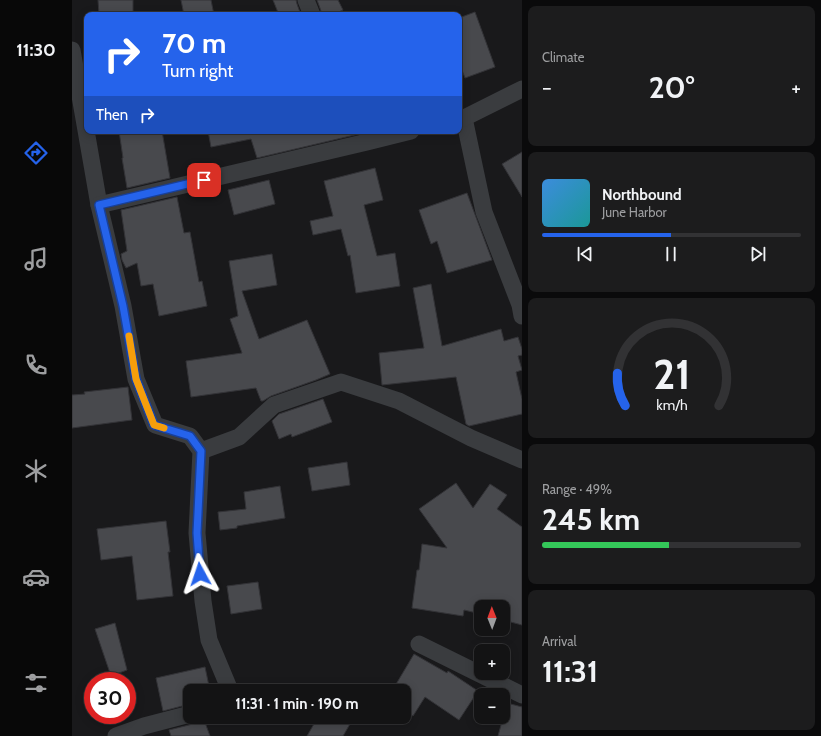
<!DOCTYPE html>
<meta charset="utf-8">
<style>
:root{--surface:#131314;--page:#1c1c1d;--text:#f1f3f6;--muted:#9d9ea0;--line:#323234;--accent:#2563eb}
body{margin:0;font-family:Cabin,sans-serif;background:var(--page);color:var(--text);height:100vh;display:flex;flex-direction:column;font-size:15px;white-space:nowrap}
*{box-sizing:border-box;margin:0}
p{font-size:13px;color:var(--muted)}
.icon{flex:none;width:22px;height:22px;fill:none;stroke:currentColor;stroke-width:2;stroke-linecap:round;stroke-linejoin:round}
.map{position:relative;flex:1;overflow:hidden}
.details{display:flex;flex-direction:column;gap:6px;padding:6px;background:#0a0a0b;width:299px}
.details>*{flex:none}
.top-card{position:absolute;left:12px;top:12px;width:378px;height:122px;border-radius:8px;box-shadow:0 2px 10px #0003,0 0 0 1px var(--line);background:#2563eb;color:#fff;overflow:hidden}
.needle{width:26px;rotate:359deg}
.buttons{position:absolute;left:402px;top:600px;display:grid;gap:8px}
.buttons a{display:grid;place-items:center;width:36px;height:36px;border-radius:8px;background:var(--surface);box-shadow:0 2px 10px #0003,0 0 0 1px var(--line);font-size:20px}
.speed{position:absolute;left:12px;top:672px;display:flex;gap:8px;font-size:20px;font-weight:700;text-align:center}
.speed>*{display:grid;place-content:center;width:52px;height:52px;border-radius:50%;background:var(--surface);box-shadow:0 2px 10px #0003,0 0 0 1px var(--line);line-height:1}
.speed .limit{border:6px solid #d22;background:#fff;color:#111}
.pin{position:absolute;display:grid;place-items:center;width:34px;height:34px;color:#fff;margin:-17px;border-radius:8px;box-shadow:0 2px 6px #0006}
.me{position:absolute;width:44px;margin:-22px;rotate:355deg;stroke-linejoin:round;filter:drop-shadow(0 0 3px #0008)}
.turn{display:flex;align-items:center;gap:14px;height:84px;padding:0 12px;font-size:18px}
.turn .icon{width:52px;height:52px;stroke-width:2.5}
.turn b{display:block;font-size:28px;line-height:34px}
.then{display:flex;align-items:center;height:38px;padding:0 12px;background:#0003;gap:8px;font-size:15px}
.big{font-size:30px;font-weight:800;line-height:1.1}
.details .card{flex:1;display:flex;flex-direction:column;justify-content:center;gap:6px;min-width:0;padding:0 14px;border-radius:8px;background:var(--page)}
.details .dial{align-items:center;gap:0}
.dial svg{height:104px;overflow:visible;fill:none;stroke:var(--line);stroke-width:7;stroke-linecap:round;text-anchor:middle}
.dial text{fill:var(--text);stroke:none}
.song{display:flex;align-items:center;gap:12px}
.cover{width:48px;height:48px;border-radius:6px;background:linear-gradient(135deg,hsl(210 70% 55%),hsl(180 70% 35%))}
.played{height:4px;border-radius:2px;background:linear-gradient(90deg,var(--accent) 50%,var(--line) 50%)}
.keys{display:flex;justify-content:space-around;direction:ltr}
.heat{display:flex;justify-content:space-between;align-items:center;font-size:22px;direction:ltr}
.charge{height:6px;border-radius:3px;background:linear-gradient(90deg,#34c759 49%,var(--line) 0)}
.trip{position:absolute;left:111px;top:684px;width:228px;height:40px;border-radius:8px;background:var(--surface);box-shadow:0 2px 10px #0003,0 0 0 1px var(--line);font-weight:800;line-height:40px;text-align:center}
main{display:flex;flex:1;min-height:0}
.tab-bar{display:flex;flex-direction:column;width:72px;justify-content:space-around;align-items:center;background:#080808;color:var(--muted)}
.tab-bar .icon{width:28px;height:28px}
.tab-bar .on{color:var(--accent)}
.tab-bar b{font-size:18px;color:var(--text)}
.map>svg:first-child{display:block}
.building{fill:#48494d;stroke:#333337}
.lines{fill:none;stroke-linecap:round;stroke-linejoin:round}
.minor{stroke:#3a3c3f;stroke-width:17}
.route-casing{stroke:#184099;stroke-width:10}
.route{stroke:#2563eb;stroke-width:7}
.slow{stroke:#f59e0b;stroke-width:7}
</style>
<main>
<nav class="tab-bar">
<b>11:30</b>
<svg class="icon on" aria-label="directions" viewBox="0 0 24 24"><path d="M12 3l9 9-9 9-9-9zM9 14v-3h6M13 9l2 2-2 2"/></svg>
<svg class="icon" aria-label="music" viewBox="0 0 24 24"><path d="M9 18V5l10-2v13"/><circle cx="6" cy="18" r="3"/><circle cx="16" cy="16" r="3"/></svg>
<svg class="icon" aria-label="phone" viewBox="0 0 24 24"><path d="M5 4h4l2 5-3 2q2 4 5 5l2-3 5 2v4C11 20 4 13 5 4z"/></svg>
<svg class="icon" aria-label="climate" viewBox="0 0 24 24"><path d="M12 3v18M4 7l16 10M4 17L20 7"/></svg>
<svg class="icon" aria-label="car" viewBox="0 0 24 24"><path d="M5 17H2v-5l4-1 3-4h7l3 4 3 1v5h-3M9 17h6M6 11h13"/><circle cx="7" cy="17" r="2"/><circle cx="17" cy="17" r="2"/></svg>
<svg class="icon" aria-label="filters" viewBox="0 0 24 24"><path d="M4 7h16M4 17h16"/><circle cx="9" cy="7" r="2"/><circle cx="15" cy="17" r="2"/></svg>
</nav>
<div class="map">
<svg width="450" height="736" viewBox="0 0 450 736">
<rect width="100%" height="100%" fill="#19191b"/>
<!-- building -->
<g class="building">
<polygon points="26,0 61,0 61,15 27,15"/>
<polygon points="109,0 139,0 142,15 112,15"/>
<polygon points="201,0 224,0 225,4 229,15 207,15"/>
<polygon points="245,0 266,0 271,10 260,15 250,15 249,11"/>
<polygon points="403,12 423,67 393,78 387,62 387,18"/>
<polygon points="47,131 90,131 98,178 55,188 50,158 51,158"/>
<polygon points="136,131 286,131 287,134 185,158 179,139 139,147"/>
<polygon points="450,152 450,197 430,164"/>
<polygon points="303,168 311,200 292,205 305,256 323,253 328,286 284,293 278,255 276,256 269,229 241,235 238,221 261,216 252,181"/>
<polygon points="197,180 203,204 162,215 156,190"/>
<polygon points="395,193 420,260 375,273 365,241 359,244 347,210"/>
<polygon points="105,197 112,233 118,232 127,282 130,281 135,306 87,316 81,284 69,286 65,263 54,268 50,260 49,254 55,251 49,210"/>
<polygon points="200,254 205,285 170,291 187,339 235,320 258,374 244,380 199,396 191,401 189,401 184,388 119,397 114,361 170,353 158,319 166,316 157,261"/>
<polygon points="359,284 370,346 429,329 432,341 446,337 450,349 450,355 446,356 450,370 444,372 450,399 450,414 397,426 394,424 384,377 310,385 307,353 352,348 341,288"/>
<polygon points="56,387 60,420 0,428 0,395 13,394 12,392"/>
<polygon points="251,399 260,422 220,437 219,434 207,439 200,421 207,414"/>
<polygon points="275,462 278,485 240,491 236,468"/>
<polygon points="384,483 401,508 418,484 435,495 425,509 450,527 450,625 431,620 431,607 409,607 409,614 392,610 391,616 340,608 345,570 347,570 350,544 375,548 347,509"/>
<polygon points="208,486 213,518 165,526 165,528 148,530 146,512 174,509 172,492"/>
<polygon points="94,521 98,552 96,552 101,596 65,600 60,556 29,560 25,529"/>
<polygon points="186,582 190,609 159,614 155,586"/>
<polygon points="43,623 55,670 39,676 23,629"/>
<polygon points="342,654 375,673 376,671 406,691 387,720 353,697 341,716 332,710 332,691 320,691"/>
<polygon points="133,667 138,691 118,691 118,704 91,711 84,678"/>
<polygon points="435,703 450,707 450,736 426,736"/>
<polygon points="127,717 131,717 138,736 99,736 97,730 121,724 125,721"/>
<polygon points="246,717 282,717 271,736 235,736"/>
</g>
<g class="lines">
<!-- minor -->
<g class="minor">
<polyline points="234,0 240,15"/>
<polyline points="0,50 27,205 51,306 64,379 83,425 118,436 129,451 125,533 131,601 137,640 157,688 158,691"/>
<polyline points="392,118 412,212 448,305 450,316"/>
<polyline points="387,119 392,118 450,89"/>
<polyline points="27,205 295,142 339,131"/>
<polyline points="129,451 167,437 202,405 269,382 327,401 399,438 450,460"/>
<polyline points="347,644 450,695"/>
<polyline points="44,736 72,726 118,714"/>
</g>
</g>
<g class="lines">
<!-- route casing -->
<g class="route-casing">
<polyline id="route" points="128,574 125,533 129,451 118,436 82,425 64,379 51,306 27,205 132,180"/>
</g>
<!-- route -->
<use href="#route" class="route"/>
<!-- slow -->
<polyline class="slow" points="57,336 64,379 82,425 92,428"/>
</g>
</svg>
<div class="buttons">
<a><svg class="needle" viewBox="-14 -14 28 28"><path d="M0-13l5 13h-10z" fill="#e53935"/><path d="M0 13l5-13h-10z" fill="#9d9ea0"/></svg></a>
<a>+</a>
<a>−</a>
</div>
<div class="speed"><div class="limit">30</div></div>
<div class="pin" style="left:132px;top:180px;background:#d93025"><svg class="icon" aria-label="arrive" viewBox="0 0 24 24"><path d="M6 21V4h12l-3 4 3 4H6"/></svg></div>
<svg class="me" style="left:128px;top:574px" viewBox="-20 -20 40 40"><path d="M0-17L14 15 0 8-14 15z" fill="#2563eb" stroke="#fff" stroke-width="4"/></svg>
<div class="trip">11:31 · 1 min · 190 m</div>
<div class="top-card">
<div class="turn"><svg class="icon" aria-label="right" viewBox="0 0 24 24"><path d="M7 20v-9h11M14 6l5 5-5 5"/></svg><div><b>70 m</b>Turn right</div></div>
<div class="then">Then<svg class="icon" aria-label="right" viewBox="0 0 24 24"><path d="M7 20v-9h11M14 6l5 5-5 5"/></svg></div>
</div>
</div>
<section class="details">
<div class="card"><p>Climate</p>
<div class="heat"><a>−</a><b class="big">20°</b><a>+</a></div>
</div>
<div class="card">
<div class="song"><i class="cover"></i><div><b>Northbound</b><p>June Harbor</p></div></div>
<div class="played"></div>
<div class="keys"><svg class="icon" aria-label="previous" viewBox="0 0 24 24"><path d="M18 5L8 12l10 7zM5 5v14"/></svg><svg class="icon" aria-label="pause" viewBox="0 0 24 24"><path d="M8 5v14M16 5v14"/></svg><svg class="icon" aria-label="next" viewBox="0 0 24 24"><path d="M6 5l10 7-10 7zM19 5v14"/></svg></div>
</div>
<div class="card dial"><svg viewBox="0 0 100 80">
<path d="M14 69A42 42 0 1 1 86 69"/>
<path d="M14 69A42 42 0 0 1 8 44" stroke="#2563eb"/>
<text x="50" y="56" font-size="32" font-weight="700">21</text>
<text x="50" y="72" font-size="11">km/h</text>
</svg></div>
<div class="card"><p>Range · 49%</p><b class="big">245 km</b><div class="charge"></div></div>
<div class="card"><p>Arrival</p><b class="big">11:31</b></div>
</section>
</main>
